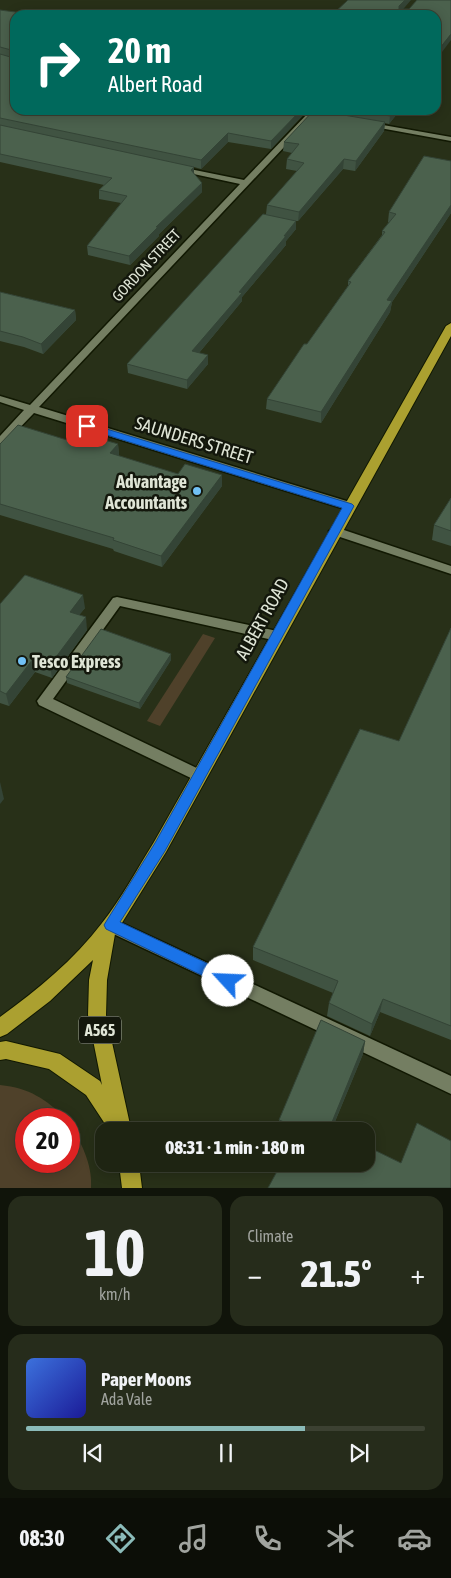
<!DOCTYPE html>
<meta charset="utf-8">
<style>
:root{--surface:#1e2412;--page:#262c1b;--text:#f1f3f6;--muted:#a1a49f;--line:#3c4132;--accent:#8bbbb9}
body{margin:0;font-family:"Asap Condensed",sans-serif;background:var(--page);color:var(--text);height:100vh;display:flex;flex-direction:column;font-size:19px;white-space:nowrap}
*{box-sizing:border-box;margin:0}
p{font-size:16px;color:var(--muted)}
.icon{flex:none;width:28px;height:28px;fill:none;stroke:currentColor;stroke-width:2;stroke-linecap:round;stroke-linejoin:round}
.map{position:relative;height:1188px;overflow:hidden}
.sheet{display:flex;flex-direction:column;gap:8px;padding:8px;background:#10140a;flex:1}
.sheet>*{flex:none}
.top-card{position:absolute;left:10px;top:10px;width:431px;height:105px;border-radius:15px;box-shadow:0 2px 12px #0003,0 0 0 1px var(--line);background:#00695c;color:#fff;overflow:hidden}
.speed{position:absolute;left:15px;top:1108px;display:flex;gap:10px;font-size:25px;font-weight:700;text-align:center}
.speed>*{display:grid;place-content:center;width:65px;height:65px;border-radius:50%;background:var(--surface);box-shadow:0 2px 12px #0003,0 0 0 1px var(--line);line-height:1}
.speed .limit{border:8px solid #d22;background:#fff;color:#111}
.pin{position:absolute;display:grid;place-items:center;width:42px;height:42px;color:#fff;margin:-21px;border-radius:10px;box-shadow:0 2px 8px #0006}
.me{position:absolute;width:55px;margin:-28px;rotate:295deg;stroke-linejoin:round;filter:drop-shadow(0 0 4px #0008)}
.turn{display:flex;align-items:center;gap:18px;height:105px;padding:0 15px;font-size:22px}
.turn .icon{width:65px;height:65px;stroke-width:2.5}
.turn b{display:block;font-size:35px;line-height:42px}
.big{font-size:38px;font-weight:800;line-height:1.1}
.sheet .tile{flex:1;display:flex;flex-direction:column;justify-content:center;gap:8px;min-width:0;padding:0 18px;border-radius:15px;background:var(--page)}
.sheet .dial{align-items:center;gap:0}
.dial b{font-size:65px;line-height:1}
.song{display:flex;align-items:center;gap:15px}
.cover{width:60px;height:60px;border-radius:8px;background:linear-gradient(135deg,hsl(220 70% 55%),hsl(240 70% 35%))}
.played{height:5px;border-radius:2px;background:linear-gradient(90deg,var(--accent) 70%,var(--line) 70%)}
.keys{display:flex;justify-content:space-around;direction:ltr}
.heat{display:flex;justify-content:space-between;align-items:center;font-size:28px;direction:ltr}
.sheet .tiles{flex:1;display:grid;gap:8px;grid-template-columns:1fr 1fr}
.tile:last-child{grid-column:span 2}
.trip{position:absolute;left:95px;top:1122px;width:280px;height:50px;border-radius:15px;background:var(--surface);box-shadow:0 2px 12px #0003,0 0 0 1px var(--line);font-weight:800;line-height:50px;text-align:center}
.tabs{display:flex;height:80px;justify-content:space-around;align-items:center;background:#0c0e07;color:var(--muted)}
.tabs .icon{width:35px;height:35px}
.tabs .on{color:var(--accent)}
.tabs b{font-size:22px;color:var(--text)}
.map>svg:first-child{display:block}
.green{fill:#4f412a}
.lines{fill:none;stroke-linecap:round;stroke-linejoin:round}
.service-casing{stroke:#111802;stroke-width:3}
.minor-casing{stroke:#111802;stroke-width:3}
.trunk-casing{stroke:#111802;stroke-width:2}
.service{fill:#747e62;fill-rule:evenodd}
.minor{fill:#747e62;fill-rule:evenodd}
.trunk{fill:#aba030;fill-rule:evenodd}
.wall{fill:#405342}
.shaded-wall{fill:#344436}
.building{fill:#4b614d;stroke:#344436}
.route{fill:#1a73e8;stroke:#114b97}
.poi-dot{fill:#71c1f5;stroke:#13170c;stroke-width:2}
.labels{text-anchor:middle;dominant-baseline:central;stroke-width:5;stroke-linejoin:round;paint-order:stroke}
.far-street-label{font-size:15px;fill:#dfe5d6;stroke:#13170c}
.shield{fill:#13170c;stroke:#a2a799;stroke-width:1}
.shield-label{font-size:16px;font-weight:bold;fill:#dfe5d6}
.street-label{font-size:18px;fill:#dfe5d6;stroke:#13170c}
.poi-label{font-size:18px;font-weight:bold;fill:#dfe5d6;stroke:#13170c;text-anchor:end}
</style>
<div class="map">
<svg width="451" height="1188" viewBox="0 0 451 1188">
<rect width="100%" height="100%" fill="#283018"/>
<!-- green -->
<g class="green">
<polygon points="203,634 215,638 160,726 147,721"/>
<path d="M0,1085C30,1088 45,1099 67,1119H26V1161H69V1121C80,1141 93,1164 91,1188H0Z"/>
</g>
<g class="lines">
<!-- service casing -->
<g class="service-casing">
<g id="service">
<polygon points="117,597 277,631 282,633 283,636 282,639 277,641 120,606 53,699 205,772 207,776 205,780 200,782 195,780 39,705 37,701 113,598"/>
<polygon points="111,918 451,1076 451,1094 105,930 103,925 105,920"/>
</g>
</g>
<!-- minor casing -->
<g class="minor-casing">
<g id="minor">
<polygon points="311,110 319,110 39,407 353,503 355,506 353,509 345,509 34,413 4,444 0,445 0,436 24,410 0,402 0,396 30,405 240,184 175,170 175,166 244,180"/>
<polygon points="366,122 451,137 451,141 369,126 365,124"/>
<polygon points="335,527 451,566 451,574 331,534 329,531"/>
</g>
</g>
<!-- trunk casing -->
<g class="trunk-casing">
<g id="trunk">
<path d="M451,323V336L166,852L115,934L107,980L106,1015L131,1129L130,1131L109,1130L86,1095L49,1069L6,1059L0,1060V1042L6,1041L60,1054L100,1081L102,1085L88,1015L89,980L93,960L50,1001L7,1034L0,1037V1017C37,990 74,960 102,923C122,898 137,869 154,842L446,326Z"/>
<polygon points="119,1164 139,1164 142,1188 122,1188"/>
</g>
</g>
<!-- service -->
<use href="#service" class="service"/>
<!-- minor -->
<use href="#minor" class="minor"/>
<!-- trunk -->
<use href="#trunk" class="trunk"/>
</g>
<!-- wall -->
<g class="wall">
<polygon points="0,10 15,15 15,110 303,110 302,116 271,149 228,142 201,169 194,167 194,174 202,192 159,234 159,236 130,265 88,255 87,246 121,203 99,199 99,190 104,185 0,162"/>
<polygon points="319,110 400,110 389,124 385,123 384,131 355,171 343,169 298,221 296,221 296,229 286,241 286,245 242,297 242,301 199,353 208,364 187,389 128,373 127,364 266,214 267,205 297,171 286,169 287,159 292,153 283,151 284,142 320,111"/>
<polygon points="451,161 451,213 392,302 390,312 321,423 266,409 267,399 307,344 348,286 348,281 382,235 382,231 389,222 388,222 389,212"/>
<polygon points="0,292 75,310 76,320 43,354 24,347 0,341"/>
<polygon points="67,440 118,444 119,455 118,456 178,474 222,486 162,567 114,551 113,549 0,515 0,444"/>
<polygon points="451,498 451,546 432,540 434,525"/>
<polygon points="0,604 85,608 79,615 87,630 52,678 35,672 9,706 0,703"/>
<polygon points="451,628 451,1040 380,1012 370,1036 327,1016 329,1003 333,993 253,960 253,947 399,741"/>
<polygon points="171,660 140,709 67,683 66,677"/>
<polygon points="365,1041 363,1054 332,1129 338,1131 278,1131 279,1120"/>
</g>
<!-- shaded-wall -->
<g class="shaded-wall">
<polygon points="405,0 411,0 399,14 399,6"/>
<polygon points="451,34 451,40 436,60 436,53"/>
<polygon points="301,110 303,110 302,116 271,149 271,141"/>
<polygon points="394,110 400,110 389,124 390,116"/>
<polygon points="385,122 384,131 355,171 356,161"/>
<polygon points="228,133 228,142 201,169 201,160"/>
<polygon points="344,159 343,169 298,221 299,212"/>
<polygon points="194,167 194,176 191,170"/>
<polygon points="202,183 202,192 159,234 159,236 130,265 129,256 156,227"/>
<polygon points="451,205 451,213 392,302 390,312 321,423 321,412 387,300"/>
<polygon points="296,221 296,229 286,241 286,245 242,297 242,301 193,360 192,351"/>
<polygon points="75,310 76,320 43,354 41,344"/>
<polygon points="208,355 208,364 187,389 187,380"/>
<polygon points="118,444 119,455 111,464 110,453"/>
<polygon points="222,475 222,486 162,567 161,556"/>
<polygon points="83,595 85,608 72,624 70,612"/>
<polygon points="86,617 87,630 52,678 50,665"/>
<polygon points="171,654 171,660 140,709 139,703"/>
<polygon points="33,659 35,672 9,706 6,694"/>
<polygon points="0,782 4,799 0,804"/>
<polygon points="383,999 380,1012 370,1036 372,1024"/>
<polygon points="365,1041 363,1054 331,1131 330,1127"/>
</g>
<!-- building -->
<g class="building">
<polygon points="348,0 405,0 399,6 399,9 409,9 417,0 451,0 451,34 436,53 436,15 332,15"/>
<polygon points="0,10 38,15 15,15 15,51 0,47"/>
<polygon points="0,54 14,58 15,57 15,110 301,110 271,141 228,133 201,160 0,118"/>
<polygon points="314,110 385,122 356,161 344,159 299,212 267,205 304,163 287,159 299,144 284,142"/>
<polygon points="358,110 394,110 390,116"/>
<polygon points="0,125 194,167 191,170 202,183 156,227 158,227 129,256 87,246 127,196 99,190 112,178 0,154"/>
<polygon points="424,156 451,161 451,205 387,300 392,301 321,412 267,399 304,344 307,344 351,282 348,281 385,232 382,231 396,214 389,212"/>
<polygon points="263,214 296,221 284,236 286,236 239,292 242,293 192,351 208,355 187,380 127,364"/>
<polygon points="0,292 75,310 41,344 23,337 0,331"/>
<polygon points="18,425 67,440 75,431 118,444 110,453 178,474 185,464 222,475 161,556 113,540 114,538 0,504 0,444"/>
<polygon points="451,498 451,531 434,525"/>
<polygon points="25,575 83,595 70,612 86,617 50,665 33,659 6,694 0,691 0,604"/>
<polygon points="451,628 451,1026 383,999 372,1024 329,1003 338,981 253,947 360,729 399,741"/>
<polygon points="101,629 171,654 139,703 66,677"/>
<polygon points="321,1020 365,1041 330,1127 338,1131 298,1131 299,1128 279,1120"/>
<polygon points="417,1123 451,1141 451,1188 268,1188 281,1164 366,1164 366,1146 401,1163"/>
</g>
<!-- route -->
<polygon class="route" points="87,423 352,504 354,506 165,851 120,922 234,976 236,981 234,986 228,988 106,929 104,925 155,843 342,508 84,428 82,426"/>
<!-- markers -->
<g class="poi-dot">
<circle cx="197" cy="491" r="5"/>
<circle cx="22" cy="661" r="5"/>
</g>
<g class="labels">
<!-- far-street labels -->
<g class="far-street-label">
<text transform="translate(146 265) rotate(-47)">GORDON STREET</text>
</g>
<!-- shield labels -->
<rect class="shield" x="79" y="1016.5" width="42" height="27" rx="4"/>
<g class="shield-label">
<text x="100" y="1030">A565</text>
</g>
<!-- street labels -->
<g class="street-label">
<text transform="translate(194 440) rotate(17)">SAUNDERS STREET</text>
<text transform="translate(262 619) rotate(-61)">ALBERT ROAD</text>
</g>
<!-- poi labels -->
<g class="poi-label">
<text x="187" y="481">Advantage<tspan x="187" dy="21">Accountants</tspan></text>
<text x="32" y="661" text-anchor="start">Tesco Express</text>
</g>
</g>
</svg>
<div class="speed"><div class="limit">20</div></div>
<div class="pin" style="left:87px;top:426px;background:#d93025"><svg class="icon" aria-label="arrive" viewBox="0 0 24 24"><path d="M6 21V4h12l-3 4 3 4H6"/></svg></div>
<svg class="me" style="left:228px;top:981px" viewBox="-20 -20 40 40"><circle r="19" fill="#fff"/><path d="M0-13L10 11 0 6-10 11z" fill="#1a73e8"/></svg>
<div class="trip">08:31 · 1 min · 180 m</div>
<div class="top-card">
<div class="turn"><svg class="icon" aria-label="right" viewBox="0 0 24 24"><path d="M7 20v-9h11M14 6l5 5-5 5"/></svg><div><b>20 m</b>Albert Road</div></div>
</div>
</div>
<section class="sheet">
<div class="tiles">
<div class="tile dial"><b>10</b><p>km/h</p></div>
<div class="tile"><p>Climate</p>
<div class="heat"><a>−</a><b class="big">21.5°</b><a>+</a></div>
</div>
<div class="tile">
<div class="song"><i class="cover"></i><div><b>Paper Moons</b><p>Ada Vale</p></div></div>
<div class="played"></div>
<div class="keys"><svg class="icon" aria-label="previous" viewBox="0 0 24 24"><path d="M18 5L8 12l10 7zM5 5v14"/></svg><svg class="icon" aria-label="pause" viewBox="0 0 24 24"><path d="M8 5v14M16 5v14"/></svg><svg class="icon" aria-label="next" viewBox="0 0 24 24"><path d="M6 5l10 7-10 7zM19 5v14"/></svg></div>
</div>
</div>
</section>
<nav class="tabs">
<b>08:30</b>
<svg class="icon on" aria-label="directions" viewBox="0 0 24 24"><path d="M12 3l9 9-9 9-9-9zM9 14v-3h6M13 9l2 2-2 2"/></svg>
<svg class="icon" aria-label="music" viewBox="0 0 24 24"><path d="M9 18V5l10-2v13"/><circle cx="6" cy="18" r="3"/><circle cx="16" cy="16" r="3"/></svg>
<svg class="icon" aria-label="phone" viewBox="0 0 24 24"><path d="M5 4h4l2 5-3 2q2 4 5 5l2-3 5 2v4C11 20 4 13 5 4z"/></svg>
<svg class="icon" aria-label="climate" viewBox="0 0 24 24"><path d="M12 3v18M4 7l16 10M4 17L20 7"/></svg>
<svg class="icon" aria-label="car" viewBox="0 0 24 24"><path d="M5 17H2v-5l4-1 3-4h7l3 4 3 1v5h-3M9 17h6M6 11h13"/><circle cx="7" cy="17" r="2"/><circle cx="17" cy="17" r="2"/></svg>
</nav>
